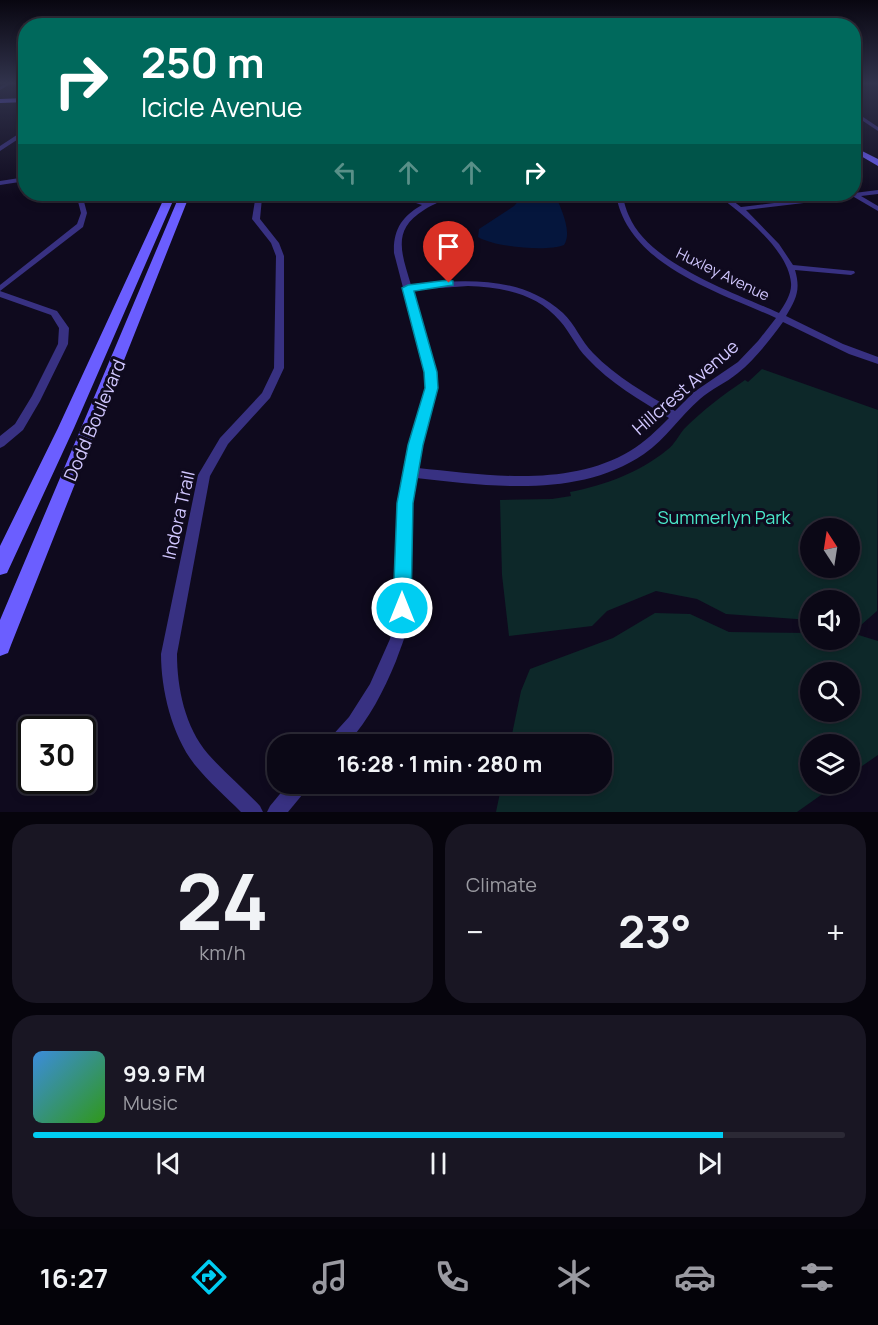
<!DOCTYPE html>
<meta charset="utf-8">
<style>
:root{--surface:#0b0816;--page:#191623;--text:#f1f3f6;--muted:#9a9aa1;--line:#2b2935;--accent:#00cdf2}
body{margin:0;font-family:Manrope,sans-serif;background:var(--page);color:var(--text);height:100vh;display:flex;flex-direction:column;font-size:22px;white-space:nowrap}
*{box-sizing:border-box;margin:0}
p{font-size:20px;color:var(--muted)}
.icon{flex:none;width:33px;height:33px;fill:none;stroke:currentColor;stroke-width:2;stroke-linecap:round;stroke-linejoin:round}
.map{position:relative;height:812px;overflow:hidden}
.panel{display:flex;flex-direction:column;gap:12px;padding:12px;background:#06040c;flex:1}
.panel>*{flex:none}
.guide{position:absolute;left:18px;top:18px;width:843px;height:183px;border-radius:24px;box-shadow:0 3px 9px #0003,0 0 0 2px var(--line);background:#00695c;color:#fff;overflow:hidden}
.needle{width:39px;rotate:348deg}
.controls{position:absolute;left:800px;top:518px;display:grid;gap:12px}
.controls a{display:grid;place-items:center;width:60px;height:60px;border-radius:50%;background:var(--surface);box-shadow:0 3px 9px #0003,0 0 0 2px var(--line);font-size:30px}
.speed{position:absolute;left:18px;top:716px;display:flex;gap:12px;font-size:30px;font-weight:700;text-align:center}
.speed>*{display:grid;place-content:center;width:78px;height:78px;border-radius:50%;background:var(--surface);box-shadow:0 3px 9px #0003,0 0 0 2px var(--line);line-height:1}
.speed .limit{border:3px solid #111;border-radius:9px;background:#fff;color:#111}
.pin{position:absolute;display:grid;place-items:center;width:51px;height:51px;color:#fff;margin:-62px -26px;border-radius:50% 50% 50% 0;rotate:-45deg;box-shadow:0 0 6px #0007}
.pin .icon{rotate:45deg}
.me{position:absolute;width:66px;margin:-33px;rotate:0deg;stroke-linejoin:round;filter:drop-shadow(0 0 4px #0008)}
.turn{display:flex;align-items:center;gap:21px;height:126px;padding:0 24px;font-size:27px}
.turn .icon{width:78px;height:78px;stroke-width:2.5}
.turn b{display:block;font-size:42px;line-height:51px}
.lanes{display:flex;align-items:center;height:57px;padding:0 24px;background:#0003;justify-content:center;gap:30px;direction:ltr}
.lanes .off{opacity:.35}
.big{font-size:45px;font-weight:700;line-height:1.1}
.panel .tile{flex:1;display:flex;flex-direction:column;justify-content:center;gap:9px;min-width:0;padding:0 21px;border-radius:24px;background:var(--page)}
.panel .dial{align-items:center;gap:0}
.dial b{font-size:78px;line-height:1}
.song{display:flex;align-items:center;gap:18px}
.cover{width:72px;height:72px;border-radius:9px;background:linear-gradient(135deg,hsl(210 70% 55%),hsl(110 70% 35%))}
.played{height:6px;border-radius:3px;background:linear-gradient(90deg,var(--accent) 85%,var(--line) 85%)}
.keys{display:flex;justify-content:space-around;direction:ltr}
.heat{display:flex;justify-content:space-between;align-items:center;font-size:33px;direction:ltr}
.panel .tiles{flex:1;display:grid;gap:12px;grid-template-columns:1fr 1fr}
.tile:last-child{grid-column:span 2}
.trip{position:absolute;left:267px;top:734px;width:345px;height:60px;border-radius:24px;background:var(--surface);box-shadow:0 3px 9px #0003,0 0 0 2px var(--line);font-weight:700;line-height:60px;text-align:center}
.dock{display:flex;height:96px;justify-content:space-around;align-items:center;background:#040309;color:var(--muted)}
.dock .icon{width:42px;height:42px}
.dock .on{color:var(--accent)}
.dock b{font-size:27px;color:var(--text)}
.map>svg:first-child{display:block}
.green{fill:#0d2829;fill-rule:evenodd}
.water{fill:#05163d}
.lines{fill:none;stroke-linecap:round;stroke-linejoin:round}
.street{fill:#383182;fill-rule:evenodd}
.secondary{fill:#6b5eff;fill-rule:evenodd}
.route{fill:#00cdf2;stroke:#00859d;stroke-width:1.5}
.labels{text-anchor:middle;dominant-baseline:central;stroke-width:6;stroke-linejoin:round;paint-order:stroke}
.far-street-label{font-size:15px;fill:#d1c7ff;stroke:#0f0a1e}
.street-label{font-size:18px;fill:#d1c7ff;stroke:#0f0a1e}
.park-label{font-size:18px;fill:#4ae9ca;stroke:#0f0a1e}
</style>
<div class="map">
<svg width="878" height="812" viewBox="0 0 878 812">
<rect width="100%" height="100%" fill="#0f0a1e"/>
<!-- green -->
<g class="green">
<path d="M762,369L878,410L877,611L861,625L849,624V600H810V620L726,614L697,599L656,591L607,611L592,626L509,636L502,575L500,500L552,499L571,496L570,492C605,485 639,473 667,450C675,444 678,436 684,429C703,410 723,395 745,380L748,382ZM810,528H849V567H810Z"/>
<path d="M655,613L690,614L729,632L810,633V639H849V633H852L878,641V755L849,775V744H810V783H838L797,812H496L502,783H602V744H510L521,691L530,669L613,638ZM810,672H849V711H810Z"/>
</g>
<!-- water -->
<path class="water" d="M525,194H555C560,207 573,232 564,245C547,252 494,247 478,237L479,229L514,206Z"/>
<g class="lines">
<!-- street -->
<g class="street">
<polygon points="7,83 12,83 0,90 0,87"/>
<polygon points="854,83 860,83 854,86"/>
<polygon points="854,111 878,127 878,131 854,115"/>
<polygon points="26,129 26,134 0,151 0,146"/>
<polygon points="26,177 26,181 0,185 0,181"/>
<path d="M878,190V194L861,196L878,206V211L854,197L746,210L779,244L793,265L854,271L855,273L851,275L795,270C801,290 796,299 786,316L843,344L878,357V364L849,354L783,322C770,340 755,359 738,373C726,383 711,389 700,399C680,416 666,439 644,454C578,499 490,486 416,478C407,524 414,570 409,616C408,632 401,646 396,661C383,692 370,718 347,744H328L330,738L349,717L370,684L390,639L395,617L399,503L410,445L426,394L425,372L394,253C393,230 402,216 422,205L392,195L391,194H399L427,202L446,194H453C445,200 433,204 424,210C391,230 402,254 411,285C463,279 521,275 563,313C575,324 581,341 593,353C616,377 647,394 675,411L694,392L738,362L758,341L776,318C719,292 627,265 616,194H622C624,201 626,210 629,216C649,264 735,293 779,313C785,304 792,293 791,283C789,256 758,228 739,212C732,206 723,200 718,194H724L741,207ZM468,286C501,287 537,293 560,321C570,332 576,347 587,358C610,383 640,400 669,418C657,430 645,442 630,451C568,488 486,475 418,468L422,445L436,394L435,372L412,290Z"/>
<polygon points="76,194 82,194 87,213 83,227 0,291 57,311 69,328 68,344 40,401 23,430 4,446 0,448 0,436 15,424 32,396 58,344 59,328 51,315 0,297 0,285 77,224 81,213"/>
<path d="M256,194H286L283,196L262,198L260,219L279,243L284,256V368L270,398L228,444L210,476L177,654C177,688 185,727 208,754C224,772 243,788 260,806L263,812H241C226,797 209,782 195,765C172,736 161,690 161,654L198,475L220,438L262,393L274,368L276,256L271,243L252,219Z"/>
<polygon points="289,783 310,783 307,789 288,812 267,812 270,806"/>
</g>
<!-- secondary -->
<g class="secondary">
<polygon points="26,98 26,102 0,103 0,99"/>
<polygon points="854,147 878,159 878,166 854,152"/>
<polygon points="166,194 176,194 74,428 7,573 0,575 0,546 58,428"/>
<polygon points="180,194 190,194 11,645 8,653 0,656 0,620"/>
</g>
</g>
<!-- sky -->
<linearGradient id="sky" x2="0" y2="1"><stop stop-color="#080610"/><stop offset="0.42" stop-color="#31334c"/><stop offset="1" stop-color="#31334c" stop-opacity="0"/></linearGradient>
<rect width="878" height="197" fill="url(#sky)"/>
<!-- route -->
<polygon class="route" points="449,280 453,281 453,285 414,291 437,372 438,388 423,445 413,503 411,608 409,615 402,617 396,615 393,608 397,503 408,445 425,388 424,372 402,288 408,285"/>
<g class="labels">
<!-- far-street labels -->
<g class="far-street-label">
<text transform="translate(723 274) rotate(26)">Huxley Avenue</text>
</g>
<!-- street labels -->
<g class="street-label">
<text transform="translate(685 387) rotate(-41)">Hillcrest Avenue</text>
<text transform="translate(94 420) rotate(-67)">Dodd Boulevard</text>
<text transform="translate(178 515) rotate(-77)">Indora Trail</text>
</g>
<!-- park labels -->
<g class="park-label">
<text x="724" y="517">Summerlyn Park</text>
</g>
</g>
</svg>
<div class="controls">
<a><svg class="needle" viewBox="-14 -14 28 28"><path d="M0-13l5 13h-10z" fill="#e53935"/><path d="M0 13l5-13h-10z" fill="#9a9aa1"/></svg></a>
<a><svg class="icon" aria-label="sound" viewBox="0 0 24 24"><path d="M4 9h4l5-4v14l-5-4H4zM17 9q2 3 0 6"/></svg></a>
<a><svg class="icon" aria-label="search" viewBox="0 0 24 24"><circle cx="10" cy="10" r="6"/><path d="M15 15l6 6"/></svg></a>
<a><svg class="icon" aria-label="layers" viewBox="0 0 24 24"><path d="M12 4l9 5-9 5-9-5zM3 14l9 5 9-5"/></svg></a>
</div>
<div class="speed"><div class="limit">30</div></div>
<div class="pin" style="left:449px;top:283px;background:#d93025"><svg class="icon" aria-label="arrive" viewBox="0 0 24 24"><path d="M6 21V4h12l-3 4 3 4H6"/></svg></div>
<svg class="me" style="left:402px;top:608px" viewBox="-20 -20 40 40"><circle r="17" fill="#00cdf2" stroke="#fff" stroke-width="3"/><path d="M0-11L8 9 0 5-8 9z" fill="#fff"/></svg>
<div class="trip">16:28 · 1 min · 280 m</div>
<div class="guide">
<div class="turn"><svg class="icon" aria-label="right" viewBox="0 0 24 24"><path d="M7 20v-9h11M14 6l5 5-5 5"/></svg><div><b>250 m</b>Icicle Avenue</div></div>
<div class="lanes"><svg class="icon off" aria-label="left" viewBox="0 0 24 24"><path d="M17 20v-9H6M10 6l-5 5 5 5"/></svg><svg class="icon off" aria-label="ahead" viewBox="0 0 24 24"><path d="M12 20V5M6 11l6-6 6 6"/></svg><svg class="icon off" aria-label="ahead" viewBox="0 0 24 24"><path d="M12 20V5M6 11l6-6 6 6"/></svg><svg class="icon" aria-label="right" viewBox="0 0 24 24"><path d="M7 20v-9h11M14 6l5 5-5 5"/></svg></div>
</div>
</div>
<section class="panel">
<div class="tiles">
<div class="tile dial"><b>24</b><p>km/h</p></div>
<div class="tile"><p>Climate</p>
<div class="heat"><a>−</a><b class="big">23°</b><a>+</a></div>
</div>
<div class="tile">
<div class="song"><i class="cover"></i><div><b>99.9 FM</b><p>Music</p></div></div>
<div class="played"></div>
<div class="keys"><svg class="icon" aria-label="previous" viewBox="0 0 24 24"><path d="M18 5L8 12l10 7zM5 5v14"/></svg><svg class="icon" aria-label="pause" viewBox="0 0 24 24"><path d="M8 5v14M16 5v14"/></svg><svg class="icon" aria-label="next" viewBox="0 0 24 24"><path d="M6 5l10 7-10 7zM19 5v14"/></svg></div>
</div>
</div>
</section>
<nav class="dock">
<b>16:27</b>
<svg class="icon on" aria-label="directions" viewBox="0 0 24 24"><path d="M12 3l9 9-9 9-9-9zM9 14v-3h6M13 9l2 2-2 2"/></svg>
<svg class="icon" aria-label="music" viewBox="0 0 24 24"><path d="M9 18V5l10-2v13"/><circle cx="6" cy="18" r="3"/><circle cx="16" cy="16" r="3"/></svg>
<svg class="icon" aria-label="phone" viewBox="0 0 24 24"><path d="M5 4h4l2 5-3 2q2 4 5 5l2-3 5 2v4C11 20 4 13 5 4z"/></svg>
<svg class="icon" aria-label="climate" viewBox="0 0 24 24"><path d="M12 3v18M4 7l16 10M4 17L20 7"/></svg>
<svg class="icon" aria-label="car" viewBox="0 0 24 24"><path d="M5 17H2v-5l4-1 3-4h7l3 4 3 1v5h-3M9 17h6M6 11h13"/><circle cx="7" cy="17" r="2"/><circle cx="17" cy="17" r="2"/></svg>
<svg class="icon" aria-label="filters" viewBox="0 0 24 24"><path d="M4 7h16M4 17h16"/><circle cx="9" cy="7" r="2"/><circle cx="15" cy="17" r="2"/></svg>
</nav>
